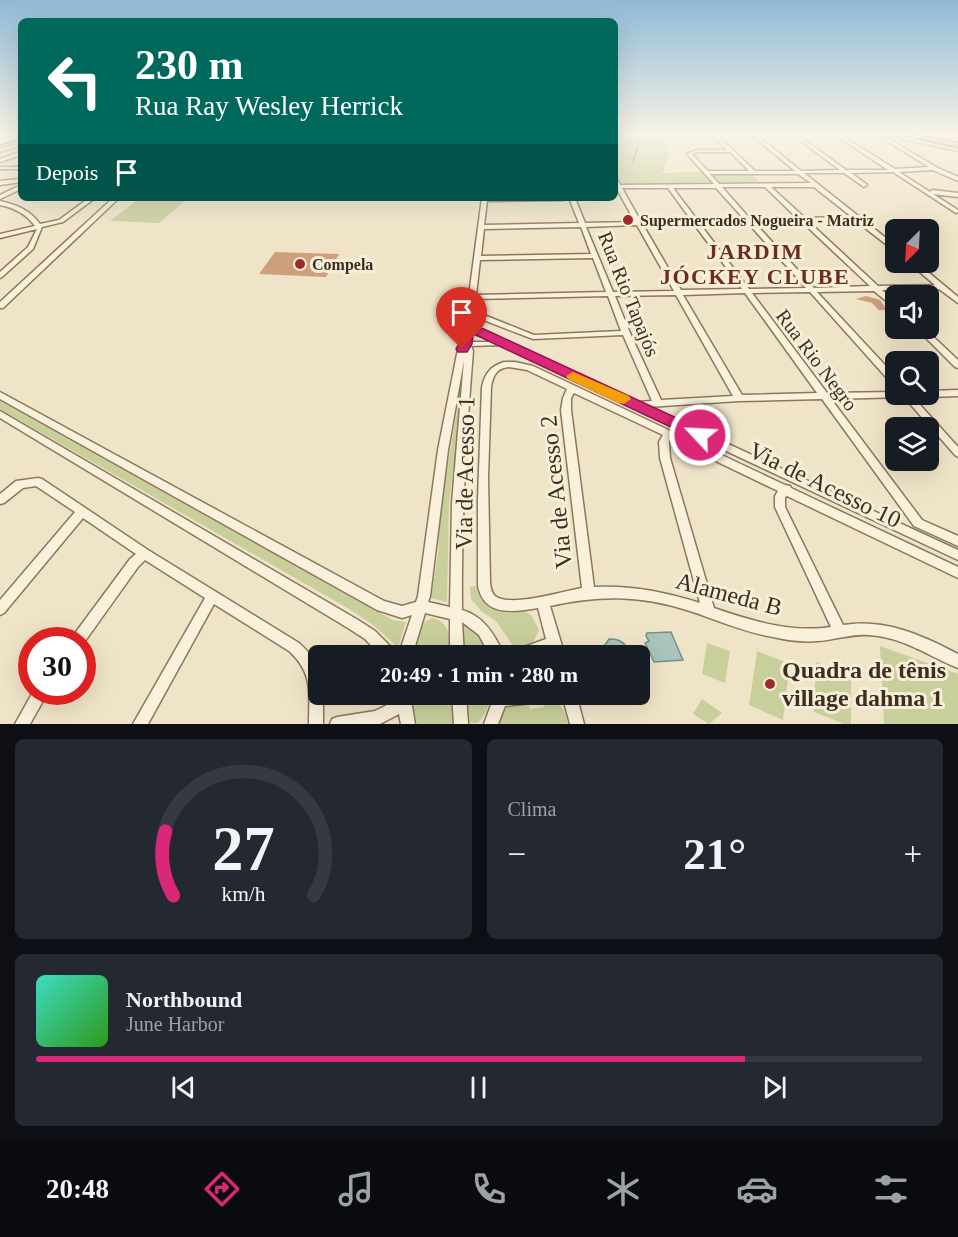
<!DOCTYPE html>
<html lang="pt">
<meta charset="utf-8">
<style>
:root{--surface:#171b24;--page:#242831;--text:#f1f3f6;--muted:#9ea1a6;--line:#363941;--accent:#db2777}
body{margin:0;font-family:Georgia,serif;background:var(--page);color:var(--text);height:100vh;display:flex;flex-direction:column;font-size:22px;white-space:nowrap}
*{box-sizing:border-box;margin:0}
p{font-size:20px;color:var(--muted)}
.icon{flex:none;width:33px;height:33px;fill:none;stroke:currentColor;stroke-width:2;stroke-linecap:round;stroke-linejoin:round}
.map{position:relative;height:724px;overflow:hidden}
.details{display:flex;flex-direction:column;gap:15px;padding:15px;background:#0d0f14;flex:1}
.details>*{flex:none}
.top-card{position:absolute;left:18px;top:18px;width:600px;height:183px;border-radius:9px;box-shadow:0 6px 24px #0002;background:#00695c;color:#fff;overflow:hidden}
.needle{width:39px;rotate:204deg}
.buttons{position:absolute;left:885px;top:219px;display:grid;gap:12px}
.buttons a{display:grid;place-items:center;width:54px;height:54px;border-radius:9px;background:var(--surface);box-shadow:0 6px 24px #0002;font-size:30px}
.speed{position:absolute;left:18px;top:627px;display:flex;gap:12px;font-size:30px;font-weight:700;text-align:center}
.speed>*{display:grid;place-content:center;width:78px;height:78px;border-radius:50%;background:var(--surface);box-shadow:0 6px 24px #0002;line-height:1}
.speed .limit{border:9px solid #d22;background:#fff;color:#111}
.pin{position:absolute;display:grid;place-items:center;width:51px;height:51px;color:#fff;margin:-62px -26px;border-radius:50% 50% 50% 0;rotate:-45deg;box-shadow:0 0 6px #0007}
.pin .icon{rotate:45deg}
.me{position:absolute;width:66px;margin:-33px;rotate:295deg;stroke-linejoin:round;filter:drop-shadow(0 0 4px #0008)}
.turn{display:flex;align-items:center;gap:21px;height:126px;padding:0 18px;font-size:27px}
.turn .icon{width:78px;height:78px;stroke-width:2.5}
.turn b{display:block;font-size:42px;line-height:51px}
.then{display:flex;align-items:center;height:57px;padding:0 18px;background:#0003;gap:12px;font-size:22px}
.big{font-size:45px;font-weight:700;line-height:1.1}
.details .widget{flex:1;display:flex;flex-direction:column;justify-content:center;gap:9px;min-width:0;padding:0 21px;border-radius:9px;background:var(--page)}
.details .dial{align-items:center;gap:0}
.dial svg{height:156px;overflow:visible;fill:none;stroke:var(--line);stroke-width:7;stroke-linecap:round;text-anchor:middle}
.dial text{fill:var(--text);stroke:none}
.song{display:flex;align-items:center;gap:18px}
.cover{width:72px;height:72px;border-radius:9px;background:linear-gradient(135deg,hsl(170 70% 55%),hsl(110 70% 35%))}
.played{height:6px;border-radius:3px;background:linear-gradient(90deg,var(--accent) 80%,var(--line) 80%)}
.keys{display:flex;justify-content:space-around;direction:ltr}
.heat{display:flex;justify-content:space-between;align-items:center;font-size:33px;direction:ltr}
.details .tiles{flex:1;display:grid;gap:15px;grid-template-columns:1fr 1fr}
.widget:last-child{grid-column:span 2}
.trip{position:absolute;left:308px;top:645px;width:342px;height:60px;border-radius:9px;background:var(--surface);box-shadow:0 6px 24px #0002;font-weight:700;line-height:60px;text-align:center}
.tabs{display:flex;height:96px;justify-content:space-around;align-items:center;background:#090b0e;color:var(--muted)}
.tabs .icon{width:42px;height:42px}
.tabs .current{color:var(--accent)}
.tabs b{font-size:27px;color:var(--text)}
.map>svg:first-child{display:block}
.green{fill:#c9cf9b}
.water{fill:#a9c4bc;stroke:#6f938a;stroke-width:1.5}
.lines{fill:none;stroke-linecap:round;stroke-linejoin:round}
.stream{stroke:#6f938a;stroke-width:1.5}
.building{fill:#cf9f7d}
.minor-casing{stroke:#8d765c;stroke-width:3}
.highway-casing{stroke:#5b4430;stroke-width:3}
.minor{fill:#faf1dc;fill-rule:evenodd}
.highway{fill:#e0a458;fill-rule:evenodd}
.route{fill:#db2777;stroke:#8e194d;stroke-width:1.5}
.slow{fill:#f59e0b}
.poi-dot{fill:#9e2a2b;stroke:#f7eed8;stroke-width:2}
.labels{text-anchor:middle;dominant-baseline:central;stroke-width:6;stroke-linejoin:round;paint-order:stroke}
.far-poi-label{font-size:16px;font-weight:bold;fill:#3d2e20;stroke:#f7eed8;text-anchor:start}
.street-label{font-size:20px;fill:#3d2e20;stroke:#f7eed8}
.far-district-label{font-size:22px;font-weight:bold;letter-spacing:1.5px;fill:#6b2e1e;stroke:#f7eed8}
.near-street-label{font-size:24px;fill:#3d2e20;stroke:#f7eed8}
.near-poi-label{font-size:24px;font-weight:bold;fill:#3d2e20;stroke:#f7eed8;text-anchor:start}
</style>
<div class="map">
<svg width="958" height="724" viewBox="0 0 958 724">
<rect width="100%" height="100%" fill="#f0e4c8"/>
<!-- green -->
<g class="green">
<polygon points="615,136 665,136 669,157 664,165 665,171 658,173 702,172 711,182 637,185 620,183 615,174"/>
<polygon points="751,173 762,185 721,184 710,175"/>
<polygon points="140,198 188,198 159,223 110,221"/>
<polygon points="463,375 465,377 449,504 447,602 431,598 439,547 437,528"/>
<polygon points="0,401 369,607 393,620 406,622 398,647 373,625 349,609 0,409"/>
<polygon points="476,586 480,598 486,604 501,611 525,611 532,616 539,630 532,645 517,648 513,646 496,621 482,612 471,599 470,587"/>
<path d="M432,618C451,622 450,639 450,655L411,656L419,625Z"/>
<polygon points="465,625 468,625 478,634 489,655 463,655 462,627"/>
<polygon points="707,643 730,651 725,683 702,674"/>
<polygon points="880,646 958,674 958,724 884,724"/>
<polygon points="757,651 790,664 783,720 749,705"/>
<polygon points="816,662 851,675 851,724 844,724 814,712"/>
<polygon points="411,695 452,695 453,724 417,724"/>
<polygon points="466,695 492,695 485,714 478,723 471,723 469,721"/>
<path d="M547,696C561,701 565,710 568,724H497C505,705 507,704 527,700L530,709L544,707L541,698Z"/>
<polygon points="702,699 722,713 709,724 693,714"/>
</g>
<!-- water -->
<g class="water">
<polygon points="671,632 683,660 654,662 645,643 649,641 646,636 647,633"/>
<path d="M609,639C617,639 621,640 626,646V655H587L594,650L602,649Z"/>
</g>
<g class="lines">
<!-- stream -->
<polyline class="stream" points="633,162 639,143 638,136"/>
</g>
<!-- building -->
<g class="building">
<polygon points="275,252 339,254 326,277 259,274"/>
<polygon points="866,296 880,300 887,310 879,310 872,303 856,299"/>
</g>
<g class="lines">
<!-- minor casing -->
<g class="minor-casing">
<g id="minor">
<path d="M681,136H718L755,171H795L753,136H758L801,171L840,170L794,136H799L846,170H888L837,136H842L895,169L929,167L879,136H884L936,167L958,177V181L933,170L899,172L930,192L932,190L958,193V197L933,194L958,210V212L956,213L893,172L851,173L866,184L867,185L864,187L844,173H804L896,246V252L856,221L809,222L878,286L935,285L908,262H916L958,297V303L939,289L882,290L896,303V309L874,291L817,292L896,377V386L893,385L810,292L752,293L827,393L896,392V394H916L913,397L958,447V457L955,455L904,397L831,399L922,520L958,536V546L914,526L822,399L739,401L648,407L958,550V560L501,345L471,346L473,351C466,437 461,524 462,610C484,616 496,636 504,656H490L479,635L462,622L464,656H450V619L425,613L412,656H398L412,615L402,618L377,610L0,399V392L384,601L402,606L416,602L418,596L438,450L458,349L462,344L468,298L467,297L469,295L482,198H567L564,200L487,201L484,225L579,223L569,198H575L585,223L635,222L617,189H615V179L617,180L620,185L714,184L687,154L697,150H727L714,137H683ZM698,152H730L749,171H708L692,154ZM710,174H798L811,183L719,184ZM722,187H765L798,219L751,220ZM771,187H814L852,217L805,218ZM622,188H668L692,221L641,222ZM673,188H716L745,220L698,221ZM802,222L870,286L814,288L755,223ZM748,223L806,288L749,289L700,224ZM694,224L742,289L681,290L643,225ZM637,225L674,291L613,292L586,227ZM581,227L591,254L481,256L484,229ZM593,258L606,292L476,295L480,260ZM745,293L817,393L742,395L683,295ZM676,295L733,396L661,400L630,333L615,296ZM608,296L621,331L534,335L474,311L475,299ZM473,316L533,339L623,335L652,401L637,402L482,330L472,328ZM471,332L493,342H470ZM464,360L452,503L450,607L428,602L430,596L448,450Z"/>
<polygon points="890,136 899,136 958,149 958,151"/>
<polygon points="21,143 21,145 0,152 0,149"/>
<polygon points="19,152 21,152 21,155 0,162 0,159"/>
<rect x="0" y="167" width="21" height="2"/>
<polygon points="19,179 21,180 21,182 0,185 0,181"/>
<polygon points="21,185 21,189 0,199 0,195"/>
<path d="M89,198H95L63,222L42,227L33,249L2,277L0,278V272L28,247L37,229L0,238V234L35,226C26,214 15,208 0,205V201C17,205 30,210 40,224L59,220Z"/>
<polygon points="113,198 119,198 3,308 0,308 0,302"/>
<polygon points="916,328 924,328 958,360 958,368 955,367"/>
<path d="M504,362H515L533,366L785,485L790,486L791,488L958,567V578L787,496L785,497V507L843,625C884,618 922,635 958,654V668C926,655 904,637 868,635C854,634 841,638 827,640C809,643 790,641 773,637C744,632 717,620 690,611C640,595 600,595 550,606L565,656H551L550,650L536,656H512L513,651L546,639L538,608C514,612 484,617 478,586V498L482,387C485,373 491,366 504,362ZM509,367L527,370L567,389L563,398L561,410L582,588C564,591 509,608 495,596C491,592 491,588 490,583L488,477L491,387C493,375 497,368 509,367ZM574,393L663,435L659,442L660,458L700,603C666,592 630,585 594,587L571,410V398ZM670,439L778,491L775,496V507L831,627C791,633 752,621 714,608L670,458L669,442Z"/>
<polygon points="958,390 958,396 928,397 924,394 928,394 928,391"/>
<polygon points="0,411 358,620 375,631 395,651 396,656 381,656 365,639 348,628 0,418"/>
<path d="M38,478L42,479L148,550L299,643C319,661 318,669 318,694H323V724H309C309,693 314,674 289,651L214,604L148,724H133L205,598L145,560L138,567L83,644L82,640H72L73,636L130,559L136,554L83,518L4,613L0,615V600L75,512L36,486L23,488L4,503L0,504V494L16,481Z"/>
<polygon points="33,692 48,692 30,724 15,724"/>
<polygon points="396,694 410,694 415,724 401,724 399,714 380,724 330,724 332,719 337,717 375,711 397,700"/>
<polygon points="452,694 466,694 468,724 454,724"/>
<polygon points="495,694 554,694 552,699 547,701 505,706 498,724 484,724"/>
<polygon points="562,694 576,694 584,724 570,724"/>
</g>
</g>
<!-- highway casing -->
<g class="highway-casing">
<g id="highway">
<polygon points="909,136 922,136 958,143 958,147"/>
<polygon points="21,139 21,143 0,150 0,146"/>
</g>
</g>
<!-- minor -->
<use href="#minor" class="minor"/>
<!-- highway -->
<use href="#highway" class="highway"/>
</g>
<!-- sky -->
<linearGradient id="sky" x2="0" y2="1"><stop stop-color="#8fbad6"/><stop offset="0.57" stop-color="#f8f3e6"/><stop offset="1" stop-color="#f8f3e6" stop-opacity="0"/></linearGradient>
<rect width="958" height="237" fill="url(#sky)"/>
<!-- route -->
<polygon class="route" points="467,326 484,329 705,431 707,435 705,438 694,438 476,335 473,334 472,344 467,352 458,352 456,349 459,344 460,329"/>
<!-- slow -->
<polygon class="slow" points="573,372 629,396 631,399 624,404 618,403 568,379 566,376"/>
<!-- markers -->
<g class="poi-dot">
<circle cx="628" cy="220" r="6"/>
<circle cx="300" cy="264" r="6"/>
<circle cx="770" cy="684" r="6"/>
</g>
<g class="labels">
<!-- far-poi labels -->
<g class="far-poi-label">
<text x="640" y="220">Supermercados Nogueira - Matriz</text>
<text x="312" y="264">Compela</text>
</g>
<!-- street labels -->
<g class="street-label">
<text transform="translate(629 294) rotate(68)">Rua Rio Tapajós</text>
<text transform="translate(817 360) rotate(53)">Rua Rio Negro</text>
</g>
<!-- far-district labels -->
<g class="far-district-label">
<text x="755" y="251">JARDIM<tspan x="755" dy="25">JÓCKEY CLUBE</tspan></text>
</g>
<!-- near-street labels -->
<g class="near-street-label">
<text transform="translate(465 473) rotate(-89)">Via de Acesso 1</text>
<text transform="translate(825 485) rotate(26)">Via de Acesso 10</text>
<text transform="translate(556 492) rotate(-96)">Via de Acesso 2</text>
<text transform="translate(729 594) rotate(15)">Alameda B</text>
</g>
<!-- near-poi labels -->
<g class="near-poi-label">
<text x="782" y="670">Quadra de tênis<tspan x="782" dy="28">village dahma 1</tspan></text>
</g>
</g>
</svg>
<div class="buttons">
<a><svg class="needle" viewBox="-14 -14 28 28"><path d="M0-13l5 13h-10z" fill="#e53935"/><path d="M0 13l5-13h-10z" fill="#9ea1a6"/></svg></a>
<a><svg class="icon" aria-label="sound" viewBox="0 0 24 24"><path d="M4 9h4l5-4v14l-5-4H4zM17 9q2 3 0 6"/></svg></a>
<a><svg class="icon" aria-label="search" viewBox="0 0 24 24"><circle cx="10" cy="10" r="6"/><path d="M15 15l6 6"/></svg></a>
<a><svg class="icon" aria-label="layers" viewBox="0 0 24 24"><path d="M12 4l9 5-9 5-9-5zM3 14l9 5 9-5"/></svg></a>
</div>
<div class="speed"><div class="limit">30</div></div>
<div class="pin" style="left:462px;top:349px;background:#d93025"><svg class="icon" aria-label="arrive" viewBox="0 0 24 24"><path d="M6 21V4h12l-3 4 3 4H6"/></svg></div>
<svg class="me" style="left:700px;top:435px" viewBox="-20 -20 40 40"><circle r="17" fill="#db2777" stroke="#fff" stroke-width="3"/><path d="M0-11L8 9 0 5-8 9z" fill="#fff"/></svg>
<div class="trip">20:49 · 1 min · 280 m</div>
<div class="top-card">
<div class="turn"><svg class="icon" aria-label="left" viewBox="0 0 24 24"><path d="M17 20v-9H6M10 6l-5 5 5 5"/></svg><div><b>230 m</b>Rua Ray Wesley Herrick</div></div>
<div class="then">Depois<svg class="icon" aria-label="arrive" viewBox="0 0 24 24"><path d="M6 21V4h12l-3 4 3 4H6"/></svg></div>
</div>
</div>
<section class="details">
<div class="tiles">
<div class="widget dial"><svg viewBox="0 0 100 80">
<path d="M14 69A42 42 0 1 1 86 69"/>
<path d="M14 69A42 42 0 0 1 10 36" stroke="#db2777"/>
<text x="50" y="56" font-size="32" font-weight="700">27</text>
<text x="50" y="72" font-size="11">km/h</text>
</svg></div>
<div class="widget"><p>Clima</p>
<div class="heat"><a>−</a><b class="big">21°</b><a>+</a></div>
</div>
<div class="widget">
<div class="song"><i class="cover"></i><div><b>Northbound</b><p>June Harbor</p></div></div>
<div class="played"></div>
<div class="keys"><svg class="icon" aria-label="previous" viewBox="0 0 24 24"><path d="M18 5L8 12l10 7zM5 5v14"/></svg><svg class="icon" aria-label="pause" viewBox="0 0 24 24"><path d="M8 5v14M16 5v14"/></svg><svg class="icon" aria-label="next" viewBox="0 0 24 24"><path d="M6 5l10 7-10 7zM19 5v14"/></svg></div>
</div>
</div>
</section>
<nav class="tabs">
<b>20:48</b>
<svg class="icon current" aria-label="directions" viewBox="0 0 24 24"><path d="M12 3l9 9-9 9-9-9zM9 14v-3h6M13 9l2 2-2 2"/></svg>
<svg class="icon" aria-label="music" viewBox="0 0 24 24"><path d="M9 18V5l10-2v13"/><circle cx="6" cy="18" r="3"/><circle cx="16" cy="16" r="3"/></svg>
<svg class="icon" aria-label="phone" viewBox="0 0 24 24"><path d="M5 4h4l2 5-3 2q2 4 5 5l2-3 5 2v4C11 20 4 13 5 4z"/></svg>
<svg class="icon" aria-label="climate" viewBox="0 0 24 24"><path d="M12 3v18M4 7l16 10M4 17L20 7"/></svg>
<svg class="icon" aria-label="car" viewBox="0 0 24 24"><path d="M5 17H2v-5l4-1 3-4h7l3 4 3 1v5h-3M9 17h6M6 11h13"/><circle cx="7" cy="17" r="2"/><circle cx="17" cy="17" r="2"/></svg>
<svg class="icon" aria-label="filters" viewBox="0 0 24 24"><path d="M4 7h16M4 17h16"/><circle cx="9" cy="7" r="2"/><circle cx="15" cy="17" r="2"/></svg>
</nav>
